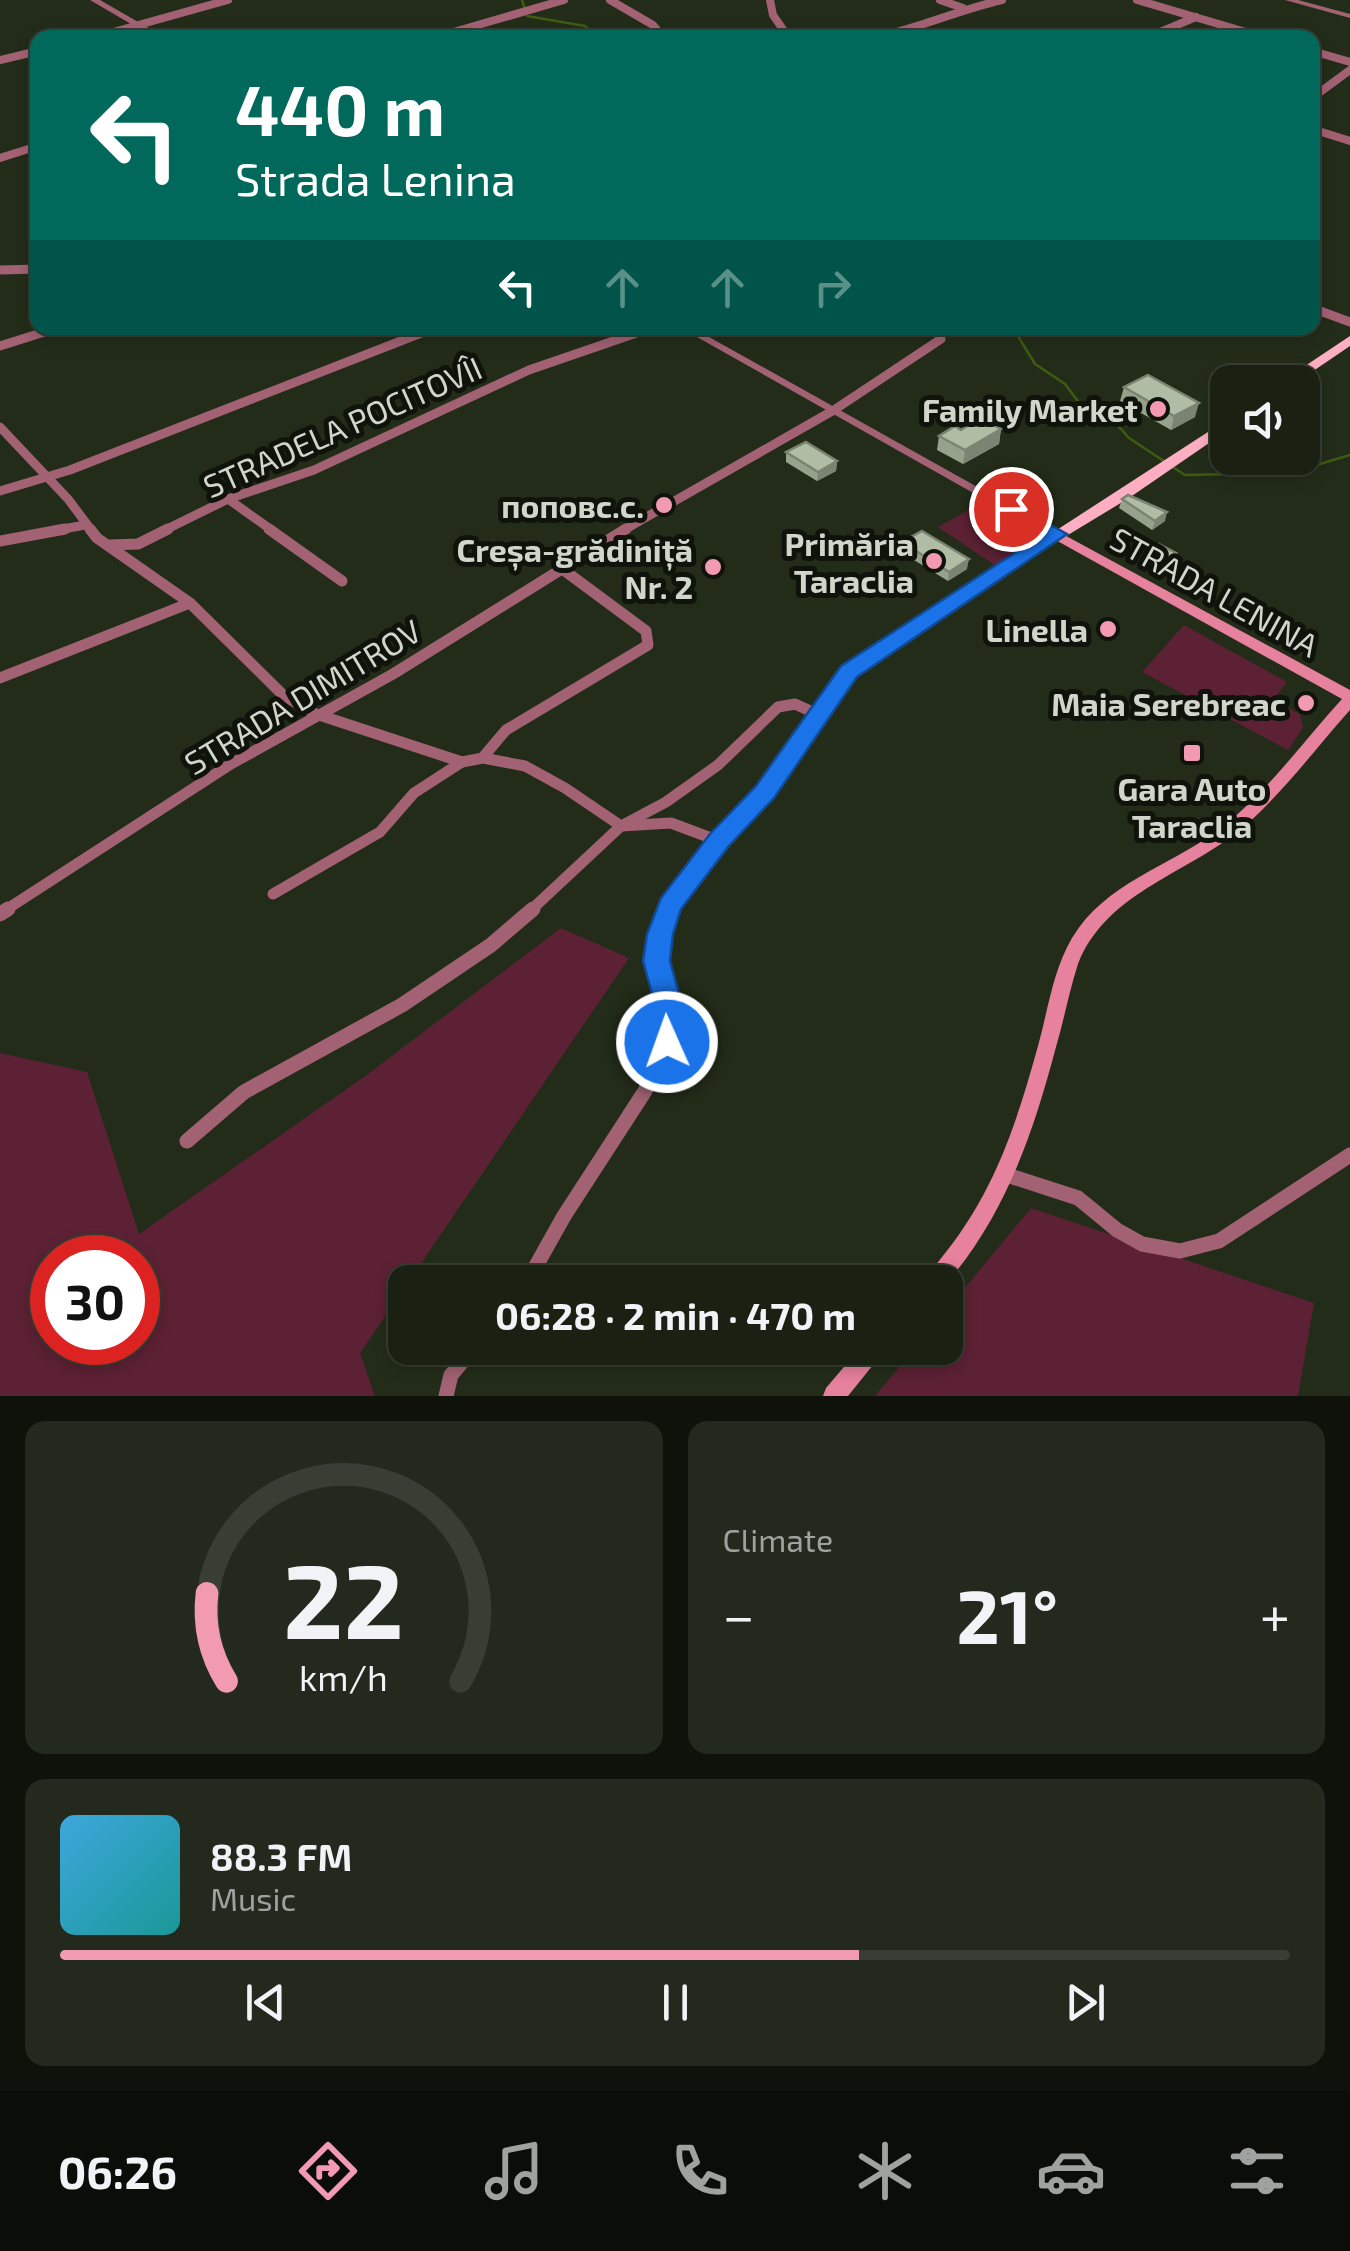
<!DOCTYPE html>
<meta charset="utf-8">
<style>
:root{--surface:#1a2113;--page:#23291c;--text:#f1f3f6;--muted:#9fa3a0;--line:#383e33;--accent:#f19ab1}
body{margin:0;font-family:"Exo 2",sans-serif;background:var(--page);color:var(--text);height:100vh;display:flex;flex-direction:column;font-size:38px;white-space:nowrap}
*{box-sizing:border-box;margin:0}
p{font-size:32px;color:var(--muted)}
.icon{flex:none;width:55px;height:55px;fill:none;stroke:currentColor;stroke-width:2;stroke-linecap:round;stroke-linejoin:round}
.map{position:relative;height:1396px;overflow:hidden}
.drawer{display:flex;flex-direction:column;gap:25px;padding:25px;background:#0e120a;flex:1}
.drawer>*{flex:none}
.guide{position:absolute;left:30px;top:30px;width:1290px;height:305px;border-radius:20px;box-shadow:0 5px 15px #0003,0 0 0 2px var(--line);background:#00695c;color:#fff;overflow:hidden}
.fabs{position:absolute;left:1210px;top:365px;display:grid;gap:20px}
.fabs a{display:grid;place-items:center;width:110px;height:110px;border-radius:20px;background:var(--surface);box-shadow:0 5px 15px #0003,0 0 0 2px var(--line);font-size:50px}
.speed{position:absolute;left:30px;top:1235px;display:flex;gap:20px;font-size:50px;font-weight:700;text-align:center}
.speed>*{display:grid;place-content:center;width:130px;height:130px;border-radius:50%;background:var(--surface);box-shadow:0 5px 15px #0003,0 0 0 2px var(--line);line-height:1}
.speed .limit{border:15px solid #d22;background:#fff;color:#111}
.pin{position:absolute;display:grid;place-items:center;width:85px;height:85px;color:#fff;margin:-42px;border:5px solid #fff;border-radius:50%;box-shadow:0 2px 10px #0007}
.me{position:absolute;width:110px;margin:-55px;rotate:358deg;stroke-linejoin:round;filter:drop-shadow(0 0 8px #0008)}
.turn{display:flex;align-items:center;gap:35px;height:210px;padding:0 40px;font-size:45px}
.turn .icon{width:130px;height:130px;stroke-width:2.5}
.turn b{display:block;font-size:70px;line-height:85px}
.lanes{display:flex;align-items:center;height:95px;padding:0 40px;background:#0003;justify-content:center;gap:50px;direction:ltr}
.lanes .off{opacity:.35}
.big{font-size:75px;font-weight:700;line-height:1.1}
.drawer .card{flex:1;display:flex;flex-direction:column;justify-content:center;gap:15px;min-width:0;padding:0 35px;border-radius:20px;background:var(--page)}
.drawer .dial{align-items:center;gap:0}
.dial svg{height:260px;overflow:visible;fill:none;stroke:var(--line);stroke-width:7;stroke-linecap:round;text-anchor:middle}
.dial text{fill:var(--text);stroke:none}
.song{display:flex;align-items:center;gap:30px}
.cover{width:120px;height:120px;border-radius:15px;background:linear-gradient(135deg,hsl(200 70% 55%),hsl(180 70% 35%))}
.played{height:10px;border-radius:5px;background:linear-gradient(90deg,var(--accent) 65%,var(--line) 65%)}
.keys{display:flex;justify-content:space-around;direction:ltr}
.heat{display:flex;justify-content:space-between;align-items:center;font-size:55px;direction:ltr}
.drawer .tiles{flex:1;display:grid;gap:25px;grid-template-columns:1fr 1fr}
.card:last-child{grid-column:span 2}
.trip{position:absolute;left:388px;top:1265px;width:575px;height:100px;border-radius:20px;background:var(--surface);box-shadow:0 5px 15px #0003,0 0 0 2px var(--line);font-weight:700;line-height:100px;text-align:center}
.menu{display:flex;height:160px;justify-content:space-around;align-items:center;background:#0a0d08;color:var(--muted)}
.menu .icon{width:70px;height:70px}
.menu .selected{color:var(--accent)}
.menu b{font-size:45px;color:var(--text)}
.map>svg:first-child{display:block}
.green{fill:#5c2134;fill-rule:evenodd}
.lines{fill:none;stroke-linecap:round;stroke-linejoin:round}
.stream{stroke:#3f5b12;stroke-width:2.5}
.minor-far3{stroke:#a26273;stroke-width:8}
.minor-far2{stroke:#a26273;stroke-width:9}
.minor-far1{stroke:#a26273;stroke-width:11}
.minor{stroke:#a26273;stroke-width:15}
.tertiary{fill:#a26273;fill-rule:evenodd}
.secondary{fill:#e6819e;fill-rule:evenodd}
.primary{fill:#fdaec2;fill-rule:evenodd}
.wall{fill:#97a28c}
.shaded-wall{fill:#7b8472}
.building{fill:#b0bca3;stroke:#7b8472;stroke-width:2.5}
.route{fill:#1a73e8;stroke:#114b97;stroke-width:2.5}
.poi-dot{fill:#f19ab1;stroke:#0f130b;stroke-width:4}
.labels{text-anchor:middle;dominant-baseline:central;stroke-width:10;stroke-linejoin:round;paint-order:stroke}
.poi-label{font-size:32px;font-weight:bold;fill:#d0d6ca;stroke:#0f130b;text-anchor:end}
.street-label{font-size:32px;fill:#d0d6ca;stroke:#0f130b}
</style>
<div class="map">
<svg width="1350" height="1396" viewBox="0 0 1350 1396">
<rect width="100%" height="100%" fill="#232c19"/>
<!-- green -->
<g class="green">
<polygon points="977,505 1040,541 996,566 938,527"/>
<polygon points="1184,625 1287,682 1273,700 1300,714 1303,728 1288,750 1142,672"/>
<path d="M561,928L629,958L360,1353L375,1396H0V1053L87,1072L139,1234L368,1074ZM52,1258H138V1342H52Z"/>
<polygon points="1031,1208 1314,1303 1298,1396 875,1396 915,1348 945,1348 945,1312"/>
</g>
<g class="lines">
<!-- stream -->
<g class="stream">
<polyline points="522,0 527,16 585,26 590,31 584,38"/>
<polyline points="1013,328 1035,364 1065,384 1080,404 1103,409 1129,438 1185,475 1290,473 1350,455"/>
</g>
<!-- minor-far3 -->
<g class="minor-far3">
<polyline points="610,0 653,25 664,38"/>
<polyline points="770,0 773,15 789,38"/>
<polyline points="940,0 963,8"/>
<polyline points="1137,0 1266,38"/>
<polyline points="92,38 228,0"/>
<polyline points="433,38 564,0"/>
<path d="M873,38C917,29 958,10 1002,0"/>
<polyline points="1146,38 1196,17"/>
<polyline points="1312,51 1350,62"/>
<polyline points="0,60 38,51"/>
<polyline points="1312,98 1350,70"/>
<polyline points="1312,129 1350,141"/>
<polyline points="0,158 38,146"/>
</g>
<!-- minor-far2 -->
<g class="minor-far2">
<polyline points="0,270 38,269"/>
<polyline points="1312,308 1350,322"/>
<polyline points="0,346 57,328"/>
<polyline points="0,427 68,499 92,531"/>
<polyline points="0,491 70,470 434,328"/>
<polyline points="228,499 273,531"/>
<polyline points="52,531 85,525"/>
<polyline points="163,531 228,499 314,470 529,370 651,328"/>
<polyline points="622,531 834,410 941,339"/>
</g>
<!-- minor-far1 -->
<g class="minor-far1">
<polyline points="90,529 97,538 190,603 284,696 316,714 462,762 483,758 525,766 565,788 621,826 671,823 719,841"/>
<polyline points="269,529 342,581"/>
<polyline points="0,541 65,529"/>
<polyline points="110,545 138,544 168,529"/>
<polyline points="0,678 190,603"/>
<polyline points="484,756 506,730 648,645 646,631 561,568"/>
<polyline points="273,894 380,832 414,793 462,762"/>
<polyline points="4,911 231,764 393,674 626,529"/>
<polyline points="530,911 621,826 666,802 718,765 778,707 795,704 819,715"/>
<polyline points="668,911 719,841 765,792 849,672 1057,535"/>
</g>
<!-- minor -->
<g class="minor">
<polyline points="0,914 8,909"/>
<polyline points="187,1141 244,1092 402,1005 491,945 533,909"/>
<polyline points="1007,1175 1078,1198 1117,1230 1142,1244 1180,1251 1219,1241 1350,1155"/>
<polyline points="527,1282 564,1216 645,1091 667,1042 667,1001 657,961 669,909"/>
<polyline points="446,1396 451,1375 474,1348"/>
</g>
<!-- tertiary -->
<g class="tertiary">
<polygon points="90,0 100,0 166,38 155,38"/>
<polygon points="1285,0 1298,0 1350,14 1350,18"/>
<polygon points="681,328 693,328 1063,535 1057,539 1053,538"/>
</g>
<!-- secondary -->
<g class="secondary">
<path d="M1057,531L1350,690V710C1316,748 1285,790 1247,824C1192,873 1107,890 1078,964C1069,992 1064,1020 1056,1047C1033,1134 1005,1216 945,1285V1282H924L927,1275C990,1204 1013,1136 1038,1046C1048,1010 1053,970 1072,938C1105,883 1168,867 1217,831C1265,795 1302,743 1342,699L1052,538L1050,535L1052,532Z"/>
<polygon points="860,1348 884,1348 881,1355 848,1396 823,1396 826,1388"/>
</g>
<!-- primary -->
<g class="primary">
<polygon points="1350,336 1350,346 1297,382 1281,382"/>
<polygon points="1228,419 1228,430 1129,498 1063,538 1051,538 1049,535"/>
</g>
</g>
<!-- wall -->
<g class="wall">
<polygon points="1124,387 1195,417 1171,430 1120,401"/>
<polygon points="1001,429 999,444 963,464 937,450 939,436 961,430"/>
<polygon points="786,452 837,461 836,471 817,481 786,462"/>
<polygon points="1122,499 1165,521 1152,530 1119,508"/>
<polygon points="902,542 967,569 948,581 901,552"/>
<polygon points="1147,553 1176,553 1174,563 1162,572 1144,563"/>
</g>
<!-- shaded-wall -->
<g class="shaded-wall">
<polygon points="1199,403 1195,417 1171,430 1174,416"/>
<polygon points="1001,429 999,444 963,464 965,450"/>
<polygon points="837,461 836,471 817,481 818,472"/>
<polygon points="1167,512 1165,521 1152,530 1155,521"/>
<polygon points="1176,553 1174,563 1162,572 1165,563"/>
<polygon points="969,559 967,569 948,581 949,572"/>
</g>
<!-- building -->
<g class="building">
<polygon points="1148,375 1199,403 1174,416 1124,387"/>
<polygon points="980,418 1001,429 965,450 939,436 955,426 961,430"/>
<polygon points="806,442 837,461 818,472 786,452"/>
<polygon points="1128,495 1167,512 1155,521 1122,499"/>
<polygon points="922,531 969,559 949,572 902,542"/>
<polygon points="1159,544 1176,553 1165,563 1147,553"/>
</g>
<!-- route -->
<polygon class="route" points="1011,503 1067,534 857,677 774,798 728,847 681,909 673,934 670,961 681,1001 681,1042 677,1050 667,1054 657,1050 653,1042 654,1001 643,961 647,934 661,898 710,834 756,786 841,666 1042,535 1004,513 1001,509"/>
<!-- markers -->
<g class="poi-dot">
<circle cx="1158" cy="409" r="10"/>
<circle cx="664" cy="505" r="10"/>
<circle cx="934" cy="561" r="10"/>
<circle cx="713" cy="567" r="10"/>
<circle cx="1108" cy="629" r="10"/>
<circle cx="1306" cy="703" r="10"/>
<rect x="1182" y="743" width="20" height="20" rx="5"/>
</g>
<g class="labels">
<!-- poi labels -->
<g class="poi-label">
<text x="1138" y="409">Family Market</text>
<text x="644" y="505">поповс.с.</text>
<text x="914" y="543">Primăria<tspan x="914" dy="37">Taraclia</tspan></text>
<text x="693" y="549">Creșa-grădiniță<tspan x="693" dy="37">Nr. 2</tspan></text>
<text x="1088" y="629">Linella</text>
<text x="1286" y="703">Maia Serebreac</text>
<text x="1192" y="788" text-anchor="middle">Gara Auto<tspan x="1192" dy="37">Taraclia</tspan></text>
</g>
<!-- street labels -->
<g class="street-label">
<text transform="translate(342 426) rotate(-24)">STRADELA POCITOVÎI</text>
<text transform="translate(1215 591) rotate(29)">STRADA LENINA</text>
<text transform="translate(302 696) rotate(-31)">STRADA DIMITROV</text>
</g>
</g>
</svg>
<div class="fabs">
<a><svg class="icon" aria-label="sound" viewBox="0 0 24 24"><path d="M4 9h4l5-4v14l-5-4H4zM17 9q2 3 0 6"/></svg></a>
</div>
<div class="speed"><div class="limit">30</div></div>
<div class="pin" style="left:1011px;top:509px;background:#d93025"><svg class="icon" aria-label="arrive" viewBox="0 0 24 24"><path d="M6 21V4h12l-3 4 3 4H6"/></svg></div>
<svg class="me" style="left:667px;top:1042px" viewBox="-20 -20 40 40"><circle r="17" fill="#1a73e8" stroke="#fff" stroke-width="3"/><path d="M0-11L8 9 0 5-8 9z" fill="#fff"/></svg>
<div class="trip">06:28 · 2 min · 470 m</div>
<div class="guide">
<div class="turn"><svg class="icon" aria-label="left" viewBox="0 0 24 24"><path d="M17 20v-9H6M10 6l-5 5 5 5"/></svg><div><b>440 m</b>Strada Lenina</div></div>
<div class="lanes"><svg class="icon" aria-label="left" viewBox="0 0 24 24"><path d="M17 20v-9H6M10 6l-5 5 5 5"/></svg><svg class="icon off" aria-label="ahead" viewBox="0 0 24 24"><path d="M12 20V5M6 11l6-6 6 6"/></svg><svg class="icon off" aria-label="ahead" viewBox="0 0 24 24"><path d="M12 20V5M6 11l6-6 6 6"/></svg><svg class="icon off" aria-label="right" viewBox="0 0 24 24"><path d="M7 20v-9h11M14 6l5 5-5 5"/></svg></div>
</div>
</div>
<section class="drawer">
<div class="tiles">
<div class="card dial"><svg viewBox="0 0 100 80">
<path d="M14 69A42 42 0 1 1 86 69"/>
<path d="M14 69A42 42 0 0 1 8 42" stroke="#f19ab1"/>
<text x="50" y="56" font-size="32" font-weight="700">22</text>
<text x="50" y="72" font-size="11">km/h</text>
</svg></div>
<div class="card"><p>Climate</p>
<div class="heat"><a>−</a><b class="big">21°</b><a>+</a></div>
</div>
<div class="card">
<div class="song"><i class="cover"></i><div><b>88.3 FM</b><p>Music</p></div></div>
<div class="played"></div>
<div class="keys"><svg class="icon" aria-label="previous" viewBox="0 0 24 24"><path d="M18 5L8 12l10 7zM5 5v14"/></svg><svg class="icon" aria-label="pause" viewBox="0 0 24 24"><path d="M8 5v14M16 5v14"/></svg><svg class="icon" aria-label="next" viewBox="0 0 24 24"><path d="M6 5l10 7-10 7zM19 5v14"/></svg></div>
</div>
</div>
</section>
<nav class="menu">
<b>06:26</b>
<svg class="icon selected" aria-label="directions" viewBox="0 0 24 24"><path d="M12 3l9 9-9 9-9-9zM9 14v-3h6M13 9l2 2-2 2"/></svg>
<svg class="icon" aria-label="music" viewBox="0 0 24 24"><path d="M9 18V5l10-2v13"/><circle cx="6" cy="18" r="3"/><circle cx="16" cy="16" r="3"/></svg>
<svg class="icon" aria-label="phone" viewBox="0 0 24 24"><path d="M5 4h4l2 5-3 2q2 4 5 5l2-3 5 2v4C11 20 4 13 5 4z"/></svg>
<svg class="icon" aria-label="climate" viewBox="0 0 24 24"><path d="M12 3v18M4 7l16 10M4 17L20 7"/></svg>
<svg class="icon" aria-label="car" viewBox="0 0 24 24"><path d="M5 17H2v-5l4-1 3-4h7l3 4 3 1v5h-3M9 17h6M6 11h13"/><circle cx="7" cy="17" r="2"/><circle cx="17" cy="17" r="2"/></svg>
<svg class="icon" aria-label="filters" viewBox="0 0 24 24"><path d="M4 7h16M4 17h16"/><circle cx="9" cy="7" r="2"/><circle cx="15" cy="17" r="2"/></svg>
</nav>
